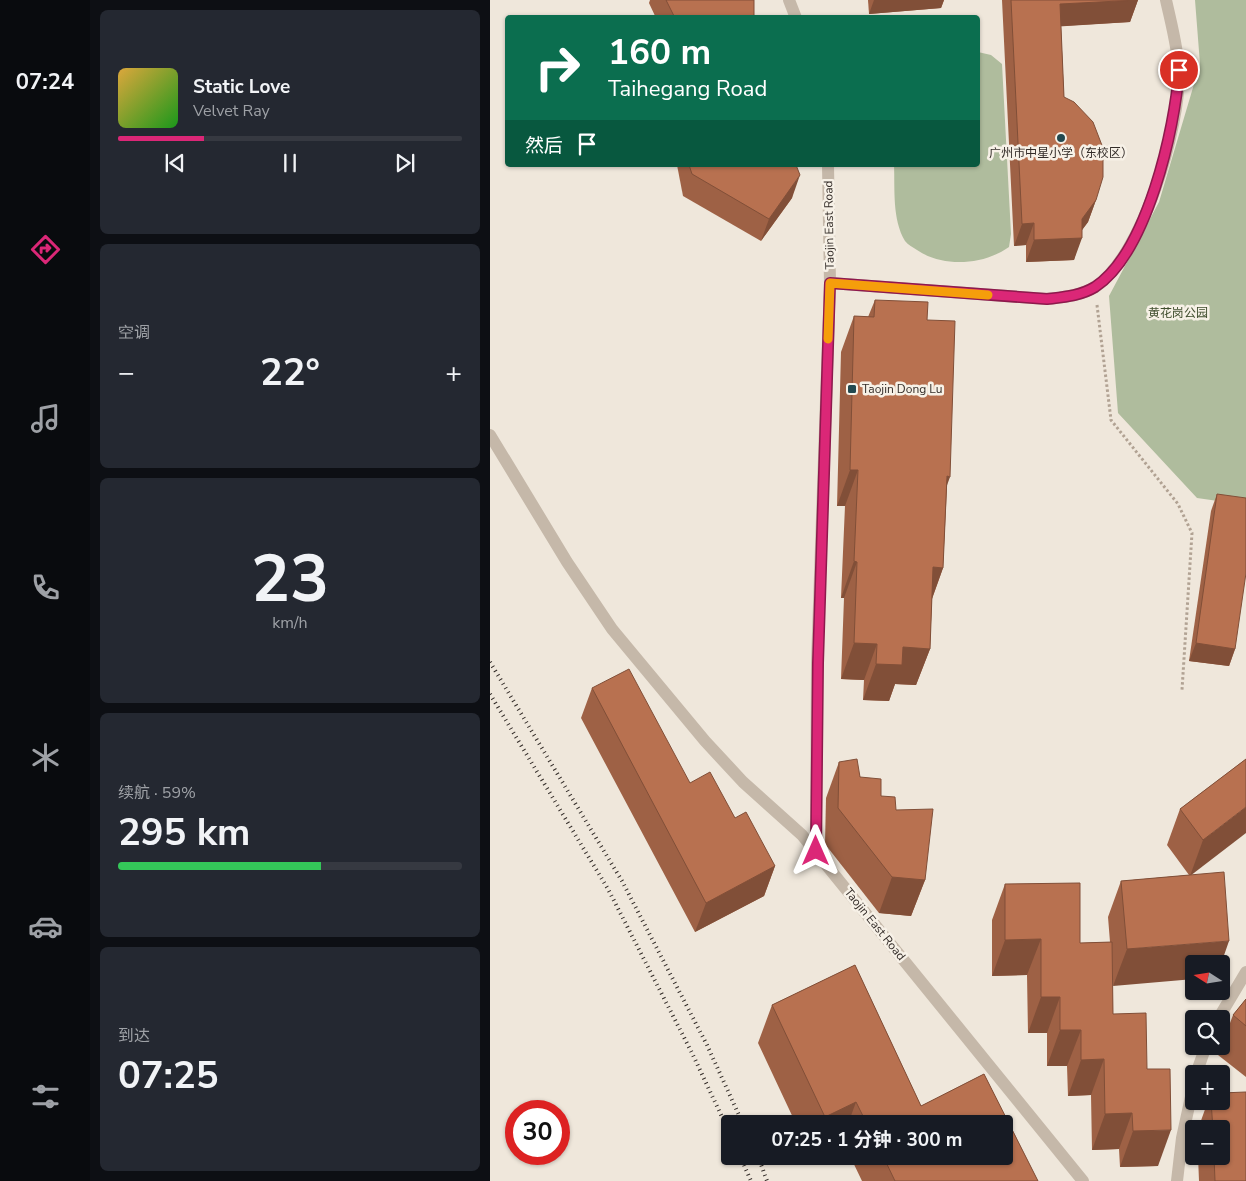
<!DOCTYPE html>
<html lang="zh">
<meta charset="utf-8">
<style>
:root{--surface:#171b24;--page:#242831;--text:#f1f3f6;--muted:#9ea1a6;--line:#363941;--accent:#db2777}
body{margin:0;font-family:"Nunito Sans","Noto Sans SC",sans-serif;background:var(--page);color:var(--text);height:100vh;display:flex;flex-direction:column;font-size:19px;white-space:nowrap}
*{box-sizing:border-box;margin:0}
p{font-size:16px;color:var(--muted)}
.icon{flex:none;width:28px;height:28px;fill:none;stroke:currentColor;stroke-width:2;stroke-linecap:round;stroke-linejoin:round}
.map{position:relative;flex:1;overflow:hidden}
.sheet{display:flex;flex-direction:column;gap:10px;padding:10px;background:#0d0f14;width:400px}
.sheet>*{flex:none}
.banner{position:absolute;left:15px;top:15px;width:475px;height:152px;border-radius:5px;box-shadow:0 1px 4px #0004;background:#0b6e4f;color:#fff;overflow:hidden}
.needle{width:32px;rotate:282deg}
.controls{position:absolute;left:695px;top:955px;display:grid;gap:10px}
.controls a{display:grid;place-items:center;width:45px;height:45px;border-radius:5px;background:var(--surface);box-shadow:0 1px 4px #0004;font-size:25px}
.speed{position:absolute;left:15px;top:1100px;display:flex;gap:10px;font-size:25px;font-weight:700;text-align:center}
.speed>*{display:grid;place-content:center;width:65px;height:65px;border-radius:50%;background:var(--surface);box-shadow:0 1px 4px #0004;line-height:1}
.speed .limit{border:8px solid #d22;background:#fff;color:#111}
.pin{position:absolute;display:grid;place-items:center;width:42px;height:42px;color:#fff;margin:-21px;border:2px solid #fff;border-radius:50%;box-shadow:0 1px 5px #0007}
.me{position:absolute;width:55px;margin:-28px;rotate:0deg;stroke-linejoin:round;filter:drop-shadow(0 0 4px #0008)}
.turn{display:flex;align-items:center;gap:18px;height:105px;padding:0 20px;font-size:22px}
.turn .icon{width:65px;height:65px;stroke-width:2.5}
.turn b{display:block;font-size:35px;line-height:42px}
.then{display:flex;align-items:center;height:48px;padding:0 20px;background:#0003;gap:10px;font-size:19px}
.big{font-size:38px;font-weight:700;line-height:1.1}
.sheet .card{flex:1;display:flex;flex-direction:column;justify-content:center;gap:8px;min-width:0;padding:0 18px;border-radius:8px;background:var(--page)}
.sheet .dial{align-items:center;gap:0}
.dial b{font-size:65px;line-height:1}
.song{display:flex;align-items:center;gap:15px}
.cover{width:60px;height:60px;border-radius:8px;background:linear-gradient(135deg,hsl(40 70% 55%),hsl(120 70% 35%))}
.played{height:5px;border-radius:2px;background:linear-gradient(90deg,var(--accent) 25%,var(--line) 25%)}
.keys{display:flex;justify-content:space-around;direction:ltr}
.heat{display:flex;justify-content:space-between;align-items:center;font-size:28px;direction:ltr}
.charge{height:8px;border-radius:4px;background:linear-gradient(90deg,#34c759 59%,var(--line) 0)}
.trip{position:absolute;left:231px;top:1115px;width:292px;height:50px;border-radius:5px;background:var(--surface);box-shadow:0 1px 4px #0004;font-weight:700;line-height:50px;text-align:center}
main{display:flex;flex:1;min-height:0}
.tabs{display:flex;flex-direction:column;width:90px;justify-content:space-around;align-items:center;background:#090b0e;color:var(--muted)}
.tabs .icon{width:35px;height:35px}
.tabs .active{color:var(--accent)}
.tabs b{font-size:22px;color:var(--text)}
.map>svg:first-child{display:block}
.green{fill:#afbc9d}
.lines{fill:none;stroke-linecap:round;stroke-linejoin:round}
.path{stroke:#b1a293;stroke-width:3;stroke-dasharray:2.5 2.5;stroke-linecap:butt}
.minor{stroke:#c5b8a9;stroke-width:12}
.rail{stroke:#332c28;stroke-width:4;stroke-dasharray:1 4;stroke-linecap:butt}
.wall{fill:#9e6145}
.shaded-wall{fill:#814f38}
.building{fill:#b87150;stroke:#814f38}
.route-casing{stroke:#8e194d;stroke-width:12}
.route{stroke:#db2777;stroke-width:9}
.slow{stroke:#f59e0b;stroke-width:9}
.poi-dot{fill:#224950;stroke:#f7f1e7;stroke-width:2}
.labels{text-anchor:middle;dominant-baseline:central;stroke-width:5;stroke-linejoin:round;paint-order:stroke}
.poi-label{font-size:12px;fill:#332c28;stroke:#f7f1e7}
.street-label{font-size:12px;fill:#332c28;stroke:#f7f1e7}
.park-label{font-size:12px;fill:#404e2e;stroke:#f7f1e7}
</style>
<main>
<nav class="tabs">
<b>07:24</b>
<svg class="icon active" aria-label="directions" viewBox="0 0 24 24"><path d="M12 3l9 9-9 9-9-9zM9 14v-3h6M13 9l2 2-2 2"/></svg>
<svg class="icon" aria-label="music" viewBox="0 0 24 24"><path d="M9 18V5l10-2v13"/><circle cx="6" cy="18" r="3"/><circle cx="16" cy="16" r="3"/></svg>
<svg class="icon" aria-label="phone" viewBox="0 0 24 24"><path d="M5 4h4l2 5-3 2q2 4 5 5l2-3 5 2v4C11 20 4 13 5 4z"/></svg>
<svg class="icon" aria-label="climate" viewBox="0 0 24 24"><path d="M12 3v18M4 7l16 10M4 17L20 7"/></svg>
<svg class="icon" aria-label="car" viewBox="0 0 24 24"><path d="M5 17H2v-5l4-1 3-4h7l3 4 3 1v5h-3M9 17h6M6 11h13"/><circle cx="7" cy="17" r="2"/><circle cx="17" cy="17" r="2"/></svg>
<svg class="icon" aria-label="filters" viewBox="0 0 24 24"><path d="M4 7h16M4 17h16"/><circle cx="9" cy="7" r="2"/><circle cx="15" cy="17" r="2"/></svg>
</nav>
<section class="sheet">
<div class="card">
<div class="song"><i class="cover"></i><div><b>Static Love</b><p>Velvet Ray</p></div></div>
<div class="played"></div>
<div class="keys"><svg class="icon" aria-label="previous" viewBox="0 0 24 24"><path d="M18 5L8 12l10 7zM5 5v14"/></svg><svg class="icon" aria-label="pause" viewBox="0 0 24 24"><path d="M8 5v14M16 5v14"/></svg><svg class="icon" aria-label="next" viewBox="0 0 24 24"><path d="M6 5l10 7-10 7zM19 5v14"/></svg></div>
</div>
<div class="card"><p>空调</p>
<div class="heat"><a>−</a><b class="big">22°</b><a>+</a></div>
</div>
<div class="card dial"><b>23</b><p>km/h</p></div>
<div class="card"><p>续航 · 59%</p><b class="big">295 km</b><div class="charge"></div></div>
<div class="card"><p>到达</p><b class="big">07:25</b></div>
</section>
<div class="map">
<svg width="756" height="1181" viewBox="0 0 756 1181">
<rect width="100%" height="100%" fill="#efe7db"/>
<!-- green -->
<g class="green">
<polygon points="705,0 756,0 756,505 707,498 628,413 619,296 669,202 710,64"/>
<path d="M488,52L501,55L512,64L521,234L519,247C494,265 453,268 427,250C423,247 418,245 415,241C402,219 405,189 404,165H488Z"/>
</g>
<g class="lines">
<!-- path -->
<polyline class="path" points="607,305 621,420 688,504 702,533 692,690"/>
<!-- minor -->
<g class="minor">
<polyline points="299,0 306,18"/>
<path d="M340,283L557,299C574,297 590,296 605,287C653,256 690,127 689,72C688,48 681,23 676,0"/>
<polyline points="0,435 77,562 122,629 215,741 253,782 312,835 593,1181"/>
<polyline points="326,851 327,663 340,283 338,165"/>
<polyline points="728,1019 756,972"/>
<polyline points="706,1074 716,1046"/>
<polyline points="687,1181 692,1138 704,1083"/>
</g>
<!-- rail -->
<g class="rail">
<polyline points="0,662 132,881 217,1045 253,1124"/>
<polyline points="0,694 118,889 202,1053 240,1134"/>
<polyline points="250,1156 261,1181"/>
<polyline points="268,1156 277,1181"/>
</g>
</g>
<!-- wall -->
<g class="wall">
<polygon points="160,0 264,0 264,18 166,18 159,3"/>
<polygon points="378,0 454,0 451,8 379,14"/>
<polygon points="512,0 648,0 640,22 571,26 574,97 606,200 598,222 592,230 584,260 536,262 536,245 524,246"/>
<polygon points="187,165 306,165 302,198 271,241 193,196"/>
<polygon points="385,300 437,320 457,487 453,568 442,599 440,649 426,685 405,684 399,701 373,700 374,680 351,679 354,598 351,598 355,506 347,506 351,352 364,316 378,317"/>
<polygon points="727,494 745,649 739,666 699,661 721,511"/>
<polygon points="102,688 200,783 245,818 285,866 274,896 205,932 91,718"/>
<polygon points="756,759 701,875 623,986 622,972 623,1014 657,1069 668,1166 630,1167 629,1149 602,1150 601,1095 578,1096 577,1066 557,1066 557,1033 538,1033 537,975 502,976 502,920 515,884 590,943 620,942 618,917 631,881 699,875 677,845 690,809"/>
<polygon points="349,762 370,777 406,810 435,880 421,916 389,913 335,844 336,798"/>
<polygon points="365,965 431,1106 494,1074 548,1181 372,1181 360,1156 515,1156 515,1124 306,1124 268,1043 282,1005"/>
<polygon points="756,999 756,1077 728,1055 743,1015"/>
<polygon points="718,1101 731,1101 756,1181 709,1181 708,1156 731,1156 731,1129 708,1129"/>
</g>
<!-- shaded-wall -->
<g class="shaded-wall">
<polygon points="384,0 454,0 451,8 379,14"/>
<polygon points="648,0 640,22 561,27 570,4"/>
<polygon points="310,175 302,198 271,241 279,219"/>
<polygon points="606,200 598,222 586,238 592,238 584,260 536,262 544,240 592,219"/>
<polygon points="544,223 536,245 524,246 532,224"/>
<polygon points="360,470 368,470 355,506 347,506"/>
<polygon points="457,476 460,477 447,513"/>
<polygon points="364,561 367,562 354,598 351,598"/>
<polygon points="443,567 453,568 440,604"/>
<polygon points="364,643 387,644 374,680 351,679"/>
<polygon points="706,643 745,649 739,666 699,661"/>
<polygon points="413,647 440,649 426,685 405,684 399,701 373,700 386,664"/>
<polygon points="756,807 756,833 700,876 713,840"/>
<polygon points="285,866 274,896 205,932 216,903"/>
<polygon points="402,877 435,880 421,916 389,913"/>
<polygon points="551,939 537,975 502,976 515,940"/>
<polygon points="739,941 731,964 704,964 704,979 623,986 637,949"/>
<polygon points="551,997 570,997 557,1033 538,1033"/>
<polygon points="570,1030 591,1030 577,1066 557,1066"/>
<polygon points="614,1059 601,1095 578,1096 591,1060"/>
<polygon points="366,1102 358,1124 332,1124 335,1117"/>
<polygon points="642,1113 629,1149 602,1150 615,1114"/>
<polygon points="681,1130 668,1166 630,1167 643,1131"/>
</g>
<!-- building -->
<g class="building">
<polygon points="176,0 264,0 264,18 185,18"/>
<polygon points="521,0 648,0 570,4 574,97 584,102 603,122 613,148 613,177 606,200 592,219 592,238 544,240 544,223 532,224"/>
<polygon points="199,165 306,165 310,175 279,219 202,174"/>
<polygon points="385,300 438,302 437,320 465,321 460,477 457,476 453,568 443,567 440,649 413,647 412,665 386,664 387,644 364,643 367,562 364,561 368,470 360,470 364,316 384,317"/>
<polygon points="727,494 756,498 756,573 745,649 706,643"/>
<polygon points="139,669 200,783 220,772 245,818 256,812 285,866 216,903 102,688"/>
<polygon points="367,759 370,777 391,779 391,796 405,797 406,810 443,809 435,880 402,877 348,808 349,762"/>
<polygon points="756,759 756,807 713,840 690,809"/>
<polygon points="734,872 739,941 637,949 631,881"/>
<polygon points="590,883 590,943 622,942 623,1014 656,1013 657,1069 680,1069 681,1130 643,1131 642,1113 615,1114 614,1059 591,1060 591,1030 570,1030 570,997 551,997 551,939 515,940 515,884"/>
<polygon points="365,965 431,1106 494,1074 548,1181 405,1181 393,1156 515,1156 515,1124 377,1124 366,1102 335,1117 282,1005"/>
<polygon points="756,999 756,1026 743,1015"/>
<polygon points="756,1092 756,1181 725,1181 724,1156 731,1156 731,1129 723,1129 721,1101 731,1101 731,1093"/>
</g>
<g class="lines">
<!-- route casing -->
<g class="route-casing">
<path id="route" d="M326,851L328,663L340,283L557,299C574,297 590,296 605,287C657,253 685,129 689,70"/>
</g>
<!-- route -->
<use href="#route" class="route"/>
<!-- slow -->
<polyline class="slow" points="338,339 340,283 498,295"/>
</g>
<!-- markers -->
<g class="poi-dot">
<circle cx="571" cy="138" r="5"/>
<rect x="357" y="384" width="10" height="10" rx="2.5"/>
</g>
<g class="labels">
<!-- poi labels -->
<g class="poi-label">
<text x="571" y="153">广州市中星小学（东校区）</text>
<text x="372" y="389" text-anchor="start">Taojin Dong Lu</text>
</g>
<!-- street labels -->
<g class="street-label">
<text transform="translate(339 225) rotate(-91)">Taojin East Road</text>
<text transform="translate(385 924) rotate(51)">Taojin East Road</text>
</g>
<!-- park labels -->
<g class="park-label">
<text x="688" y="313">黄花岗公园</text>
</g>
</g>
</svg>
<div class="controls">
<a><svg class="needle" viewBox="-14 -14 28 28"><path d="M0-13l5 13h-10z" fill="#e53935"/><path d="M0 13l5-13h-10z" fill="#9ea1a6"/></svg></a>
<a><svg class="icon" aria-label="search" viewBox="0 0 24 24"><circle cx="10" cy="10" r="6"/><path d="M15 15l6 6"/></svg></a>
<a>+</a>
<a>−</a>
</div>
<div class="speed"><div class="limit">30</div></div>
<div class="pin" style="left:689px;top:70px;background:#d93025"><svg class="icon" aria-label="arrive" viewBox="0 0 24 24"><path d="M6 21V4h12l-3 4 3 4H6"/></svg></div>
<svg class="me" style="left:326px;top:851px" viewBox="-20 -20 40 40"><path d="M0-17L14 15 0 8-14 15z" fill="#db2777" stroke="#fff" stroke-width="4"/></svg>
<div class="trip">07:25 · 1 分钟 · 300 m</div>
<div class="banner">
<div class="turn"><svg class="icon" aria-label="right" viewBox="0 0 24 24"><path d="M7 20v-9h11M14 6l5 5-5 5"/></svg><div><b>160 m</b>Taihegang Road</div></div>
<div class="then">然后<svg class="icon" aria-label="arrive" viewBox="0 0 24 24"><path d="M6 21V4h12l-3 4 3 4H6"/></svg></div>
</div>
</div>
</main>
